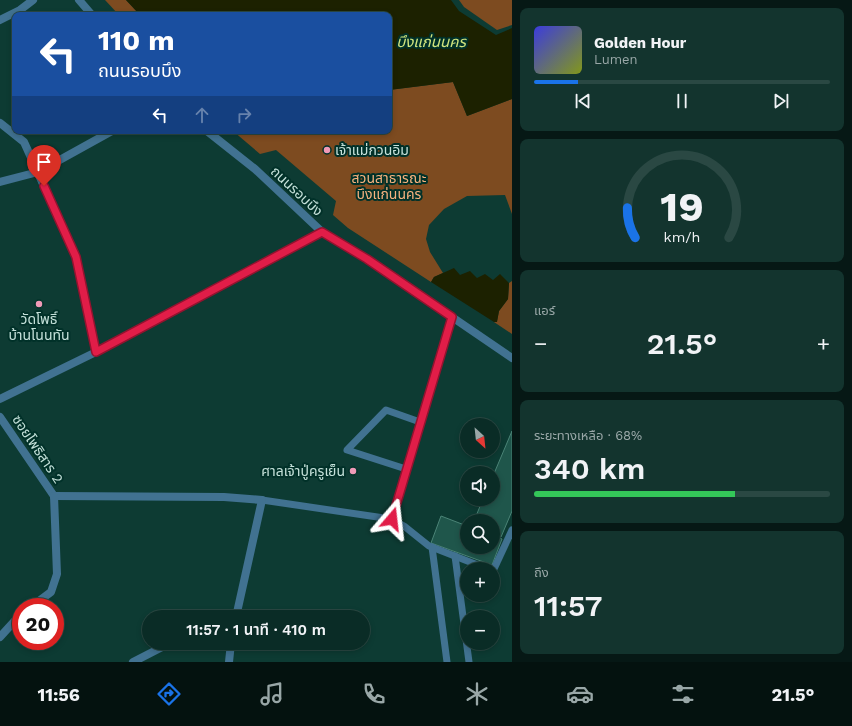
<!DOCTYPE html>
<html lang="th">
<meta charset="utf-8">
<style>
:root{--surface:#0a2c26;--page:#13342e;--text:#f1f3f6;--muted:#99a7a7;--line:#2a4843;--accent:#1a73e8}
body{margin:0;font-family:"Work Sans","Noto Sans Thai",sans-serif;background:var(--page);color:var(--text);height:100vh;display:flex;flex-direction:column;font-size:15px;white-space:nowrap}
*{box-sizing:border-box;margin:0}
p{font-size:13px;color:var(--muted)}
.icon{flex:none;width:22px;height:22px;fill:none;stroke:currentColor;stroke-width:2;stroke-linecap:round;stroke-linejoin:round}
.map{position:relative;flex:1;overflow:hidden}
.details{display:flex;flex-direction:column;gap:8px;padding:8px;background:#061815;width:340px}
.details>*{flex:none}
.banner{position:absolute;left:12px;top:12px;width:380px;height:122px;border-radius:8px;box-shadow:0 2px 6px #0003,0 0 0 1px var(--line);background:#1a4fa0;color:#fff;overflow:hidden}
.needle{width:26px;rotate:153deg}
.controls{position:absolute;left:460px;top:418px;display:grid;gap:8px}
.controls a{display:grid;place-items:center;width:40px;height:40px;border-radius:50%;background:var(--surface);box-shadow:0 2px 6px #0003,0 0 0 1px var(--line);font-size:20px}
.speed{position:absolute;left:12px;top:598px;display:flex;gap:8px;font-size:20px;font-weight:700;text-align:center}
.speed>*{display:grid;place-content:center;width:52px;height:52px;border-radius:50%;background:var(--surface);box-shadow:0 2px 6px #0003,0 0 0 1px var(--line);line-height:1}
.speed .limit{border:6px solid #d22;background:#fff;color:#111}
.pin{position:absolute;display:grid;place-items:center;width:34px;height:34px;color:#fff;margin:-41px -17px;border-radius:50% 50% 50% 0;rotate:-45deg;box-shadow:0 0 4px #0007}
.pin .icon{rotate:45deg}
.me{position:absolute;width:44px;margin:-22px;rotate:17deg;stroke-linejoin:round;filter:drop-shadow(0 0 3px #0008)}
.turn{display:flex;align-items:center;gap:14px;height:84px;padding:0 20px;font-size:18px}
.turn .icon{width:52px;height:52px;stroke-width:2.5}
.turn b{display:block;font-size:28px;line-height:34px}
.lanes{display:flex;align-items:center;height:38px;padding:0 20px;background:#0003;justify-content:center;gap:20px;direction:ltr}
.lanes .off{opacity:.35}
.big{font-size:30px;font-weight:600;line-height:1.1}
.details .widget{flex:1;display:flex;flex-direction:column;justify-content:center;gap:6px;min-width:0;padding:0 14px;border-radius:8px;background:var(--page)}
.details .dial{align-items:center;gap:0}
.dial svg{height:104px;overflow:visible;fill:none;stroke:var(--line);stroke-width:7;stroke-linecap:round;text-anchor:middle}
.dial text{fill:var(--text);stroke:none}
.song{display:flex;align-items:center;gap:12px}
.cover{width:48px;height:48px;border-radius:6px;background:linear-gradient(135deg,hsl(240 70% 55%),hsl(70 70% 35%))}
.played{height:4px;border-radius:2px;background:linear-gradient(90deg,var(--accent) 15%,var(--line) 15%)}
.keys{display:flex;justify-content:space-around;direction:ltr}
.heat{display:flex;justify-content:space-between;align-items:center;font-size:22px;direction:ltr}
.charge{height:6px;border-radius:3px;background:linear-gradient(90deg,#34c759 68%,var(--line) 0)}
.trip{position:absolute;left:142px;top:610px;width:228px;height:40px;border-radius:20px;background:var(--surface);box-shadow:0 2px 6px #0003,0 0 0 1px var(--line);font-weight:600;line-height:40px;text-align:center}
.menu{display:flex;height:64px;justify-content:space-around;align-items:center;background:#04120f;color:var(--muted)}
.menu .icon{width:28px;height:28px}
.menu .current{color:var(--accent)}
.menu b{font-size:18px;color:var(--text)}
main{display:flex;flex:1;min-height:0}
.map>svg:first-child{display:block}
.green{fill:#7d4b20}
.water{fill:#1c2100}
.building{fill:#1f564b;stroke:#4b8477}
.lines{fill:none;stroke-linecap:round;stroke-linejoin:round}
.service{stroke:#417291;stroke-width:7}
.minor{stroke:#417291;stroke-width:8}
.tertiary{stroke:#417291;stroke-width:8}
.route-casing{stroke:#92132f;stroke-width:10}
.route{stroke:#e11d48;stroke-width:7}
.poi-dot{fill:#f09ab7;stroke:#013129;stroke-width:1.5}
.labels{text-anchor:middle;dominant-baseline:central;stroke-width:4;stroke-linejoin:round;paint-order:stroke}
.poi-label{font-size:14px;fill:#c5e1da;stroke:#013129;text-anchor:start}
.park-label{font-size:14px;fill:#f7b37f;stroke:#013129}
.street-label{font-size:14px;fill:#c5e1da;stroke:#013129}
.water-label{font-size:15px;font-style:italic;fill:#d1e57e;stroke:#013129}
</style>
<main>
<div class="map">
<svg width="512" height="662" viewBox="0 0 512 662">
<rect width="100%" height="100%" fill="#0d3b33"/>
<!-- green -->
<g class="green">
<polygon points="105,0 126,0 140,15 119,15"/>
<polygon points="459,0 512,0 512,25 497,30 464,7"/>
<polygon points="453,82 467,116 512,99 512,214 505,195 467,196 444,209 429,225 426,239 430,252 443,273 434,277 431,282 348,228 333,215 336,201 276,150 260,154 233,131 389,131 389,90"/>
<polygon points="512,281 512,334 494,322 497,321 499,311 508,299 509,283"/>
</g>
<!-- water -->
<g class="water">
<polygon points="126,0 451,0 459,11 496,35 512,28 512,99 467,116 453,82 389,90 389,15 140,15"/>
<polygon points="454,268 460,275 470,271 477,278 485,274 493,280 500,274 509,283 508,299 499,311 497,322 494,322 431,282 434,277"/>
</g>
<!-- building -->
<g class="building">
<polygon points="512,431 512,511 501,537 493,533 493,521 474,521 483,499 493,499 493,476"/>
<polygon points="441,516 467,526 467,547 493,547 493,535 502,539 492,565 431,543"/>
</g>
<g class="lines">
<!-- service -->
<g class="service">
<polyline points="406,469 347,450 386,410 420,422"/>
<polyline points="262,500 391,519 404,526 429,546 488,569"/>
<polyline points="391,519 452,317"/>
<polyline points="432,547 447,662"/>
<polyline points="455,556 469,662"/>
<polyline points="493,571 512,530"/>
</g>
<!-- minor -->
<g class="minor">
<polyline points="0,20 20,10 33,0"/>
<polyline points="0,123 24,142 76,257 96,352"/>
<polyline points="0,417 54,496"/>
<polyline points="54,496 224,497 262,500 236,617"/>
<polyline points="31,607 51,592 57,574 54,496"/>
<polyline points="0,637 21,614"/>
<polyline points="133,662 170,643"/>
<polyline points="229,662 231,643"/>
</g>
<!-- tertiary -->
<g class="tertiary">
<polyline points="79,0 92,15"/>
<polyline points="207,131 255,169 322,232 367,259 512,358"/>
<polyline points="0,182 38,172 112,131"/>
<polyline points="0,399 96,352 322,232"/>
</g>
</g>
<g class="lines">
<!-- route casing -->
<g class="route-casing">
<polyline id="route" points="44,186 76,257 96,352 322,232 367,259 452,317 392,519"/>
</g>
<!-- route -->
<use href="#route" class="route"/>
</g>
<!-- markers -->
<g class="poi-dot">
<circle cx="327" cy="150" r="4"/>
<circle cx="39" cy="304" r="4"/>
<circle cx="353" cy="471" r="4"/>
</g>
<g class="labels">
<!-- poi labels -->
<g class="poi-label">
<text x="335" y="150">เจ้าแม่กวนอิม</text>
<text x="39" y="319" text-anchor="middle">วัดโพธิ์<tspan x="39" dy="16">บ้านโนนทัน</tspan></text>
<text x="345" y="471" text-anchor="end">ศาลเจ้าปู่ครูเย็น</text>
</g>
<!-- park labels -->
<g class="park-label">
<text x="389" y="178">สวนสาธารณะ<tspan x="389" dy="16">บึงแก่นนคร</tspan></text>
</g>
<!-- street labels -->
<g class="street-label">
<text transform="translate(297 191) rotate(43)">ถนนรอบบึง</text>
<text transform="translate(38 449) rotate(56)">ซอยโพธิสาร 2</text>
</g>
<!-- water labels -->
<g class="water-label">
<text x="431" y="42">บึงแก่นนคร</text>
</g>
</g>
</svg>
<div class="controls">
<a><svg class="needle" viewBox="-14 -14 28 28"><path d="M0-13l5 13h-10z" fill="#e53935"/><path d="M0 13l5-13h-10z" fill="#99a7a7"/></svg></a>
<a><svg class="icon" aria-label="sound" viewBox="0 0 24 24"><path d="M4 9h4l5-4v14l-5-4H4zM17 9q2 3 0 6"/></svg></a>
<a><svg class="icon" aria-label="search" viewBox="0 0 24 24"><circle cx="10" cy="10" r="6"/><path d="M15 15l6 6"/></svg></a>
<a>+</a>
<a>−</a>
</div>
<div class="speed"><div class="limit">20</div></div>
<div class="pin" style="left:44px;top:186px;background:#d93025"><svg class="icon" aria-label="arrive" viewBox="0 0 24 24"><path d="M6 21V4h12l-3 4 3 4H6"/></svg></div>
<svg class="me" style="left:392px;top:519px" viewBox="-20 -20 40 40"><path d="M0-17L14 15 0 8-14 15z" fill="#e11d48" stroke="#fff" stroke-width="4"/></svg>
<div class="trip">11:57 · 1 นาที · 410 m</div>
<div class="banner">
<div class="turn"><svg class="icon" aria-label="left" viewBox="0 0 24 24"><path d="M17 20v-9H6M10 6l-5 5 5 5"/></svg><div><b>110 m</b>ถนนรอบบึง</div></div>
<div class="lanes"><svg class="icon" aria-label="left" viewBox="0 0 24 24"><path d="M17 20v-9H6M10 6l-5 5 5 5"/></svg><svg class="icon off" aria-label="ahead" viewBox="0 0 24 24"><path d="M12 20V5M6 11l6-6 6 6"/></svg><svg class="icon off" aria-label="right" viewBox="0 0 24 24"><path d="M7 20v-9h11M14 6l5 5-5 5"/></svg></div>
</div>
</div>
<section class="details">
<div class="widget">
<div class="song"><i class="cover"></i><div><b>Golden Hour</b><p>Lumen</p></div></div>
<div class="played"></div>
<div class="keys"><svg class="icon" aria-label="previous" viewBox="0 0 24 24"><path d="M18 5L8 12l10 7zM5 5v14"/></svg><svg class="icon" aria-label="pause" viewBox="0 0 24 24"><path d="M8 5v14M16 5v14"/></svg><svg class="icon" aria-label="next" viewBox="0 0 24 24"><path d="M6 5l10 7-10 7zM19 5v14"/></svg></div>
</div>
<div class="widget dial"><svg viewBox="0 0 100 80">
<path d="M14 69A42 42 0 1 1 86 69"/>
<path d="M14 69A42 42 0 0 1 8 46" stroke="#1a73e8"/>
<text x="50" y="56" font-size="32" font-weight="700">19</text>
<text x="50" y="72" font-size="11">km/h</text>
</svg></div>
<div class="widget"><p>แอร์</p>
<div class="heat"><a>−</a><b class="big">21.5°</b><a>+</a></div>
</div>
<div class="widget"><p>ระยะทางเหลือ · 68%</p><b class="big">340 km</b><div class="charge"></div></div>
<div class="widget"><p>ถึง</p><b class="big">11:57</b></div>
</section>
</main>
<nav class="menu">
<b>11:56</b>
<svg class="icon current" aria-label="directions" viewBox="0 0 24 24"><path d="M12 3l9 9-9 9-9-9zM9 14v-3h6M13 9l2 2-2 2"/></svg>
<svg class="icon" aria-label="music" viewBox="0 0 24 24"><path d="M9 18V5l10-2v13"/><circle cx="6" cy="18" r="3"/><circle cx="16" cy="16" r="3"/></svg>
<svg class="icon" aria-label="phone" viewBox="0 0 24 24"><path d="M5 4h4l2 5-3 2q2 4 5 5l2-3 5 2v4C11 20 4 13 5 4z"/></svg>
<svg class="icon" aria-label="climate" viewBox="0 0 24 24"><path d="M12 3v18M4 7l16 10M4 17L20 7"/></svg>
<svg class="icon" aria-label="car" viewBox="0 0 24 24"><path d="M5 17H2v-5l4-1 3-4h7l3 4 3 1v5h-3M9 17h6M6 11h13"/><circle cx="7" cy="17" r="2"/><circle cx="17" cy="17" r="2"/></svg>
<svg class="icon" aria-label="filters" viewBox="0 0 24 24"><path d="M4 7h16M4 17h16"/><circle cx="9" cy="7" r="2"/><circle cx="15" cy="17" r="2"/></svg>
<b>21.5°</b>
</nav>
